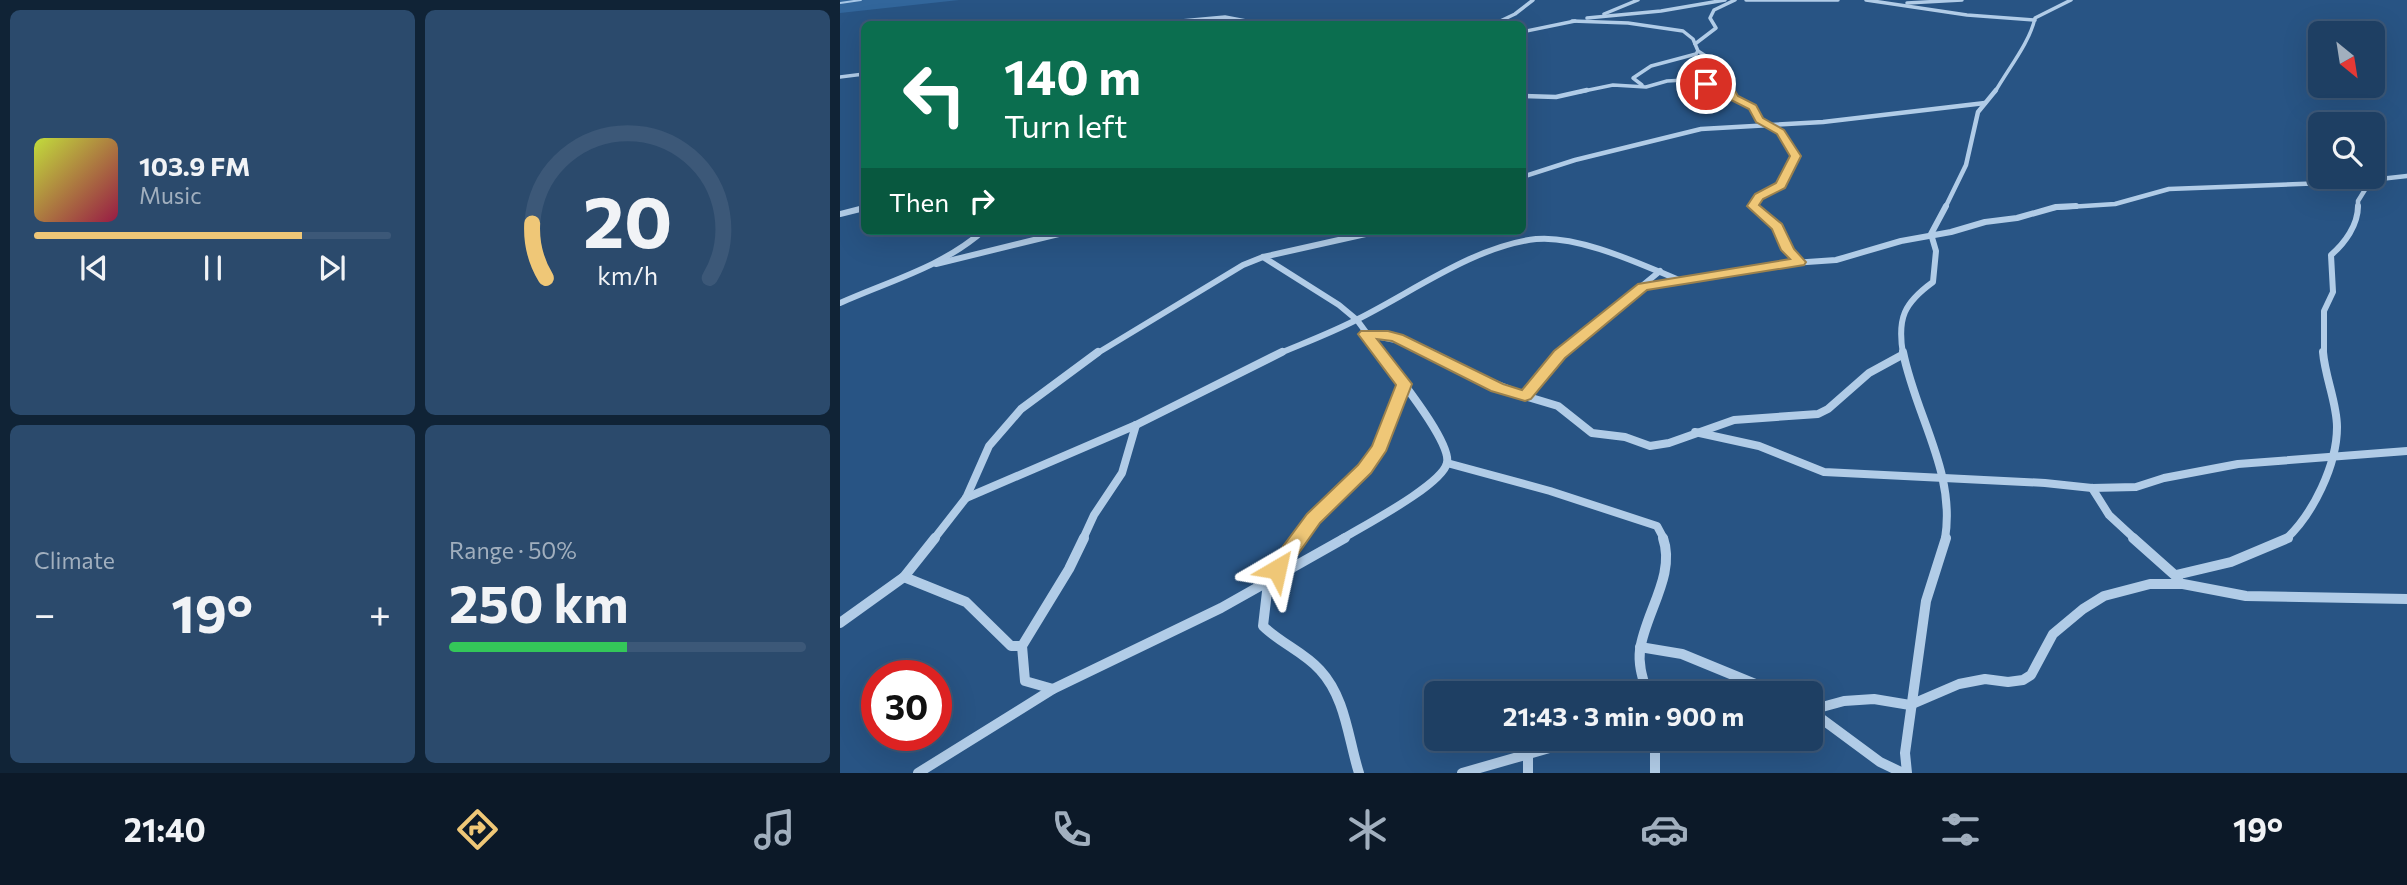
<!DOCTYPE html>
<meta charset="utf-8">
<style>
:root{--surface:#1e3f63;--page:#2b4a6c;--text:#f1f3f6;--muted:#a1afbe;--line:#3c5878;--accent:#efc777}
body{margin:0;font-family:Commissioner,sans-serif;background:var(--page);color:var(--text);height:100vh;display:flex;flex-direction:column;font-size:26px;white-space:nowrap}
*{box-sizing:border-box;margin:0}
p{font-size:23px;color:var(--muted)}
.icon{flex:none;width:38px;height:38px;fill:none;stroke:currentColor;stroke-width:2;stroke-linecap:round;stroke-linejoin:round}
.map{position:relative;flex:1;overflow:hidden}
.sheet{display:flex;flex-direction:column;gap:10px;padding:10px;background:#102336;width:840px}
.sheet>*{flex:none}
.guide{position:absolute;left:21px;top:21px;width:665px;height:214px;border-radius:10px;box-shadow:0 7px 28px #0002,0 0 0 2px var(--line);background:#0b6e4f;color:#fff;overflow:hidden}
.needle{width:46px;rotate:150deg}
.controls{position:absolute;left:1468px;top:21px;display:grid;gap:14px}
.controls a{display:grid;place-items:center;width:77px;height:77px;border-radius:10px;background:var(--surface);box-shadow:0 7px 28px #0002,0 0 0 2px var(--line);font-size:35px}
.speed{position:absolute;left:21px;top:660px;display:flex;gap:14px;font-size:35px;font-weight:700;text-align:center}
.speed>*{display:grid;place-content:center;width:91px;height:91px;border-radius:50%;background:var(--surface);box-shadow:0 7px 28px #0002,0 0 0 2px var(--line);line-height:1}
.speed .limit{border:10px solid #d22;background:#fff;color:#111}
.pin{position:absolute;display:grid;place-items:center;width:60px;height:60px;color:#fff;margin:-30px;border:4px solid #fff;border-radius:50%;box-shadow:0 2px 7px #0007}
.me{position:absolute;width:77px;margin:-38px;rotate:36deg;stroke-linejoin:round;filter:drop-shadow(0 0 5px #0008)}
.turn{display:flex;align-items:center;gap:24px;height:147px;padding:0 28px;font-size:32px}
.turn .icon{width:91px;height:91px;stroke-width:2.5}
.turn b{display:block;font-size:49px;line-height:60px}
.then{display:flex;align-items:center;height:66px;padding:0 28px;background:#0003;gap:14px;font-size:26px}
.big{font-size:52px;font-weight:700;line-height:1.1}
.sheet .widget{flex:1;display:flex;flex-direction:column;justify-content:center;gap:10px;min-width:0;padding:0 24px;border-radius:10px;background:var(--page)}
.sheet .dial{align-items:center;gap:0}
.dial svg{height:182px;overflow:visible;fill:none;stroke:var(--line);stroke-width:7;stroke-linecap:round;text-anchor:middle}
.dial text{fill:var(--text);stroke:none}
.song{display:flex;align-items:center;gap:21px}
.cover{width:84px;height:84px;border-radius:10px;background:linear-gradient(135deg,hsl(70 70% 55%),hsl(340 70% 35%))}
.played{height:7px;border-radius:4px;background:linear-gradient(90deg,var(--accent) 75%,var(--line) 75%)}
.keys{display:flex;justify-content:space-around;direction:ltr}
.heat{display:flex;justify-content:space-between;align-items:center;font-size:38px;direction:ltr}
.charge{height:10px;border-radius:5px;background:linear-gradient(90deg,#34c759 50%,var(--line) 0)}
.sheet .tiles{flex:1;display:grid;gap:10px;grid-template-columns:repeat(2,1fr)}
.trip{position:absolute;left:584px;top:681px;width:399px;height:70px;border-radius:10px;background:var(--surface);box-shadow:0 7px 28px #0002,0 0 0 2px var(--line);font-weight:700;line-height:70px;text-align:center}
.tabs{display:flex;height:112px;justify-content:space-around;align-items:center;background:#0c1928;color:var(--muted)}
.tabs .icon{width:49px;height:49px}
.tabs .current{color:var(--accent)}
.tabs b{font-size:32px;color:var(--text)}
main{display:flex;flex:1;min-height:0}
.map>svg:first-child{display:block}
.green{fill:#32669b}
.lines{fill:none;stroke-linecap:round;stroke-linejoin:round}
.stream{stroke:#a6c7e7;stroke-width:2}
.minor-far4{stroke:#b1cce7;stroke-width:3.5}
.minor-far3{stroke:#b1cce7;stroke-width:4.5}
.minor-far2{stroke:#b1cce7;stroke-width:6}
.minor-far1{stroke:#b1cce7;stroke-width:8}
.minor{stroke:#b1cce7;stroke-width:10}
.route{fill:#efc777;stroke:#9b814d;stroke-width:2}
</style>
<main>
<section class="sheet">
<div class="tiles">
<div class="widget">
<div class="song"><i class="cover"></i><div><b>103.9 FM</b><p>Music</p></div></div>
<div class="played"></div>
<div class="keys"><svg class="icon" aria-label="previous" viewBox="0 0 24 24"><path d="M18 5L8 12l10 7zM5 5v14"/></svg><svg class="icon" aria-label="pause" viewBox="0 0 24 24"><path d="M8 5v14M16 5v14"/></svg><svg class="icon" aria-label="next" viewBox="0 0 24 24"><path d="M6 5l10 7-10 7zM19 5v14"/></svg></div>
</div>
<div class="widget dial"><svg viewBox="0 0 100 80">
<path d="M14 69A42 42 0 1 1 86 69"/>
<path d="M14 69A42 42 0 0 1 8 45" stroke="#efc777"/>
<text x="50" y="56" font-size="32" font-weight="700">20</text>
<text x="50" y="72" font-size="11">km/h</text>
</svg></div>
<div class="widget"><p>Climate</p>
<div class="heat"><a>−</a><b class="big">19°</b><a>+</a></div>
</div>
<div class="widget"><p>Range · 50%</p><b class="big">250 km</b><div class="charge"></div></div>
</div>
</section>
<div class="map">
<svg width="1567" height="773" viewBox="0 0 1567 773">
<rect width="100%" height="100%" fill="#285484"/>
<!-- green -->
<polygon class="green" points="0,0 119,0 0,13"/>
<g class="lines">
<!-- stream -->
<polyline class="stream" points="0,3 21,0"/>
<!-- minor-far4 -->
<g class="minor-far4">
<polyline points="906,0 998,0"/>
<polyline points="1026,0 1127,15 1195,20"/>
<polyline points="1067,3 1122,0"/>
<polyline points="764,14 798,0"/>
<polyline points="747,18 821,11 885,0"/>
<polyline points="732,21 788,23 843,31 853,39 858,51 880,65 891,92"/>
<polyline points="308,24 385,17 422,24"/>
<polyline points="654,24 675,14 693,0"/>
<polyline points="682,32 735,21"/>
<polyline points="855,44 876,28 870,18 874,10 895,0"/>
<polyline points="0,77 24,74"/>
<polyline points="802,85 793,78 811,66 856,54 858,51"/>
<polyline points="739,92 773,85 806,87 827,81 845,80 888,88"/>
<path d="M1155,92C1168,69 1190,42 1195,18L1231,0"/>
</g>
<!-- minor-far3 -->
<g class="minor-far3">
<polyline points="890,90 892,96 913,107 919,120 941,132 955,156 941,185 919,197 913,206 915,208"/>
<polyline points="682,96 716,97 747,90"/>
<polyline points="682,177 735,160 861,129 983,122 1145,103"/>
<polyline points="1105,208 1126,165 1138,112 1156,90"/>
<polyline points="1213,208 1275,204 1329,189 1513,182 1567,176"/>
<polyline points="1518,208 1518,201 1531,180"/>
</g>
<!-- minor-far2 -->
<g class="minor-far2">
<polyline points="913,206 938,227 948,250 960,262"/>
<polyline points="0,214 24,208"/>
<polyline points="423,257 499,305 517,320 542,354"/>
<polyline points="96,264 231,231"/>
<polyline points="803,287 937,264 996,260 1061,241 1111,232 1145,222 1177,218 1216,207 1236,206"/>
<path d="M0,303C49,281 102,267 143,231"/>
<polyline points="526,334 565,342 594,354"/>
<polyline points="256,354 403,265 423,257 539,231"/>
<path d="M438,354C464,343 491,333 516,320C571,293 634,246 696,239C739,235 800,264 839,280"/>
<polyline points="720,354 820,271"/>
<path d="M1063,354C1057,318 1064,303 1093,282L1096,251L1091,234L1106,206"/>
<path d="M1484,354V311L1493,292L1491,255C1505,243 1518,225 1518,206"/>
</g>
<!-- minor-far1 -->
<g class="minor-far1">
<polyline points="590,352 645,380 685,396 722,352"/>
<path d="M1063,352C1076,417 1116,472 1105,539"/>
<polyline points="685,396 718,406 752,433 785,437 810,446 829,443 894,420 978,414 988,409 1029,373 1062,355"/>
<polyline points="855,432 919,446 984,472 1205,483 1252,488 1296,487 1324,478 1398,464 1567,451"/>
<polyline points="607,463 710,491 817,526 824,539"/>
<polyline points="1252,488 1269,515 1295,539"/>
<polyline points="126,498 296,425 442,352"/>
<polyline points="94,539 126,498 149,446 181,409 258,352"/>
<polyline points="243,539 254,515 282,473 296,425"/>
<path d="M459,539C483,507 515,483 538,450C550,432 556,406 564,385"/>
<path d="M502,539C523,526 602,485 607,463C612,442 554,372 540,352"/>
<path d="M1446,539C1473,514 1497,465 1497,427C1497,403 1485,377 1483,352"/>
</g>
<!-- minor -->
<g class="minor">
<path d="M461,538L428,583L423,626C440,643 464,652 480,670C506,698 508,739 519,773"/>
<polyline points="1293,538 1338,578"/>
<polyline points="1336,575 1391,562 1448,538"/>
<polyline points="64,577 126,602 171,646 182,646"/>
<polyline points="0,623 64,577 95,538"/>
<polyline points="800,647 842,654 937,693"/>
<polyline points="213,689 185,681 182,646 229,569 244,538"/>
<path d="M807,693C803,679 798,665 800,650C805,613 836,575 823,538"/>
<polyline points="971,710 1004,701 1034,699 1070,705 1119,684 1145,679 1168,682 1183,680 1191,675 1213,634 1243,609 1264,596 1310,584 1343,584 1406,596 1567,599"/>
<polyline points="971,711 1040,762 1063,773"/>
<polyline points="815,739 815,773"/>
<polyline points="688,754 688,773"/>
<polyline points="78,773 213,689 381,608 505,538"/>
<polyline points="622,773 713,747 815,743 885,746 914,744 929,738"/>
<polyline points="1067,773 1065,753 1086,601 1106,538"/>
</g>
</g>
<!-- route -->
<polygon class="route" points="866,81 892,86 898,96 916,105 923,118 944,130 961,156 945,188 923,199 919,205 942,224 954,249 966,262 964,265 807,290 725,358 691,399 685,401 651,391 552,341 537,339 572,384 546,451 531,473 480,523 444,574 437,576 430,574 427,569 430,564 467,514 518,465 532,446 556,385 518,334 521,331 548,331 563,335 663,384 682,390 714,351 798,284 950,259 941,250 932,229 907,206 915,194 936,183 950,156 937,134 916,122 909,109 891,100 885,90 863,86 863,82"/>
</svg>
<div class="controls">
<a><svg class="needle" viewBox="-14 -14 28 28"><path d="M0-13l5 13h-10z" fill="#e53935"/><path d="M0 13l5-13h-10z" fill="#a1afbe"/></svg></a>
<a><svg class="icon" aria-label="search" viewBox="0 0 24 24"><circle cx="10" cy="10" r="6"/><path d="M15 15l6 6"/></svg></a>
</div>
<div class="speed"><div class="limit">30</div></div>
<div class="pin" style="left:866px;top:84px;background:#d93025"><svg class="icon" aria-label="arrive" viewBox="0 0 24 24"><path d="M6 21V4h12l-3 4 3 4H6"/></svg></div>
<svg class="me" style="left:437px;top:569px" viewBox="-20 -20 40 40"><path d="M0-17L14 15 0 8-14 15z" fill="#efc777" stroke="#fff" stroke-width="4"/></svg>
<div class="trip">21:43 · 3 min · 900 m</div>
<div class="guide">
<div class="turn"><svg class="icon" aria-label="left" viewBox="0 0 24 24"><path d="M17 20v-9H6M10 6l-5 5 5 5"/></svg><div><b>140 m</b>Turn left</div></div>
<div class="then">Then<svg class="icon" aria-label="right" viewBox="0 0 24 24"><path d="M7 20v-9h11M14 6l5 5-5 5"/></svg></div>
</div>
</div>
</main>
<nav class="tabs">
<b>21:40</b>
<svg class="icon current" aria-label="directions" viewBox="0 0 24 24"><path d="M12 3l9 9-9 9-9-9zM9 14v-3h6M13 9l2 2-2 2"/></svg>
<svg class="icon" aria-label="music" viewBox="0 0 24 24"><path d="M9 18V5l10-2v13"/><circle cx="6" cy="18" r="3"/><circle cx="16" cy="16" r="3"/></svg>
<svg class="icon" aria-label="phone" viewBox="0 0 24 24"><path d="M5 4h4l2 5-3 2q2 4 5 5l2-3 5 2v4C11 20 4 13 5 4z"/></svg>
<svg class="icon" aria-label="climate" viewBox="0 0 24 24"><path d="M12 3v18M4 7l16 10M4 17L20 7"/></svg>
<svg class="icon" aria-label="car" viewBox="0 0 24 24"><path d="M5 17H2v-5l4-1 3-4h7l3 4 3 1v5h-3M9 17h6M6 11h13"/><circle cx="7" cy="17" r="2"/><circle cx="17" cy="17" r="2"/></svg>
<svg class="icon" aria-label="filters" viewBox="0 0 24 24"><path d="M4 7h16M4 17h16"/><circle cx="9" cy="7" r="2"/><circle cx="15" cy="17" r="2"/></svg>
<b>19°</b>
</nav>
